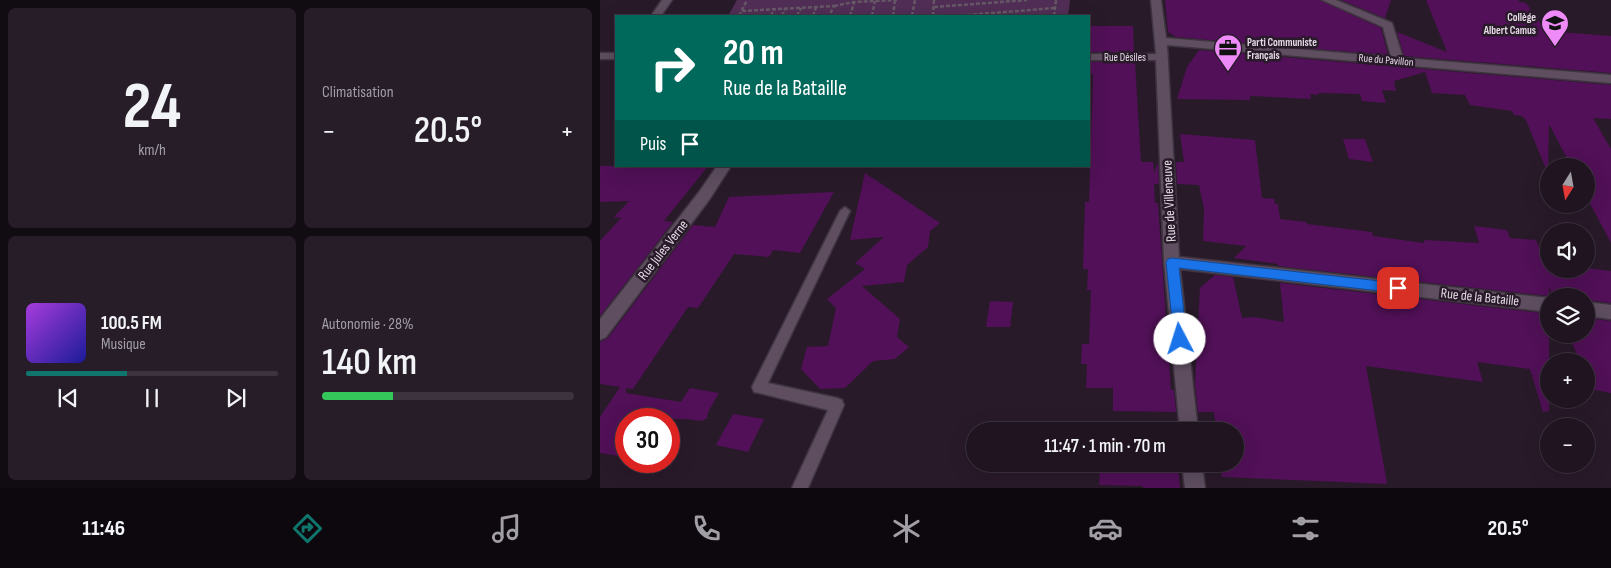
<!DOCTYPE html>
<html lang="fr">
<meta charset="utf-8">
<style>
:root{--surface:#1f1420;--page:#271d29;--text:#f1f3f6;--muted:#a19ea5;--line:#3c333e;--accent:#0f766e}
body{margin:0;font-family:"Sofia Sans Condensed",sans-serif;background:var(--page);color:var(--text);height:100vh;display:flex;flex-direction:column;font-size:19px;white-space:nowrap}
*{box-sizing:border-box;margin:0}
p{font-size:16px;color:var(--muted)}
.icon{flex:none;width:28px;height:28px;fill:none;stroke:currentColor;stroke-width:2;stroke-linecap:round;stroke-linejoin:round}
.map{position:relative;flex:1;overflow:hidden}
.panel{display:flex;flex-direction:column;gap:8px;padding:8px;background:#110b12;width:600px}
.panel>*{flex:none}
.guide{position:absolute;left:15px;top:15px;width:475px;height:152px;border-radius:0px;box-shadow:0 5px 20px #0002,0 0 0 1px var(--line);background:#00695c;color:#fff;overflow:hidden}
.needle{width:32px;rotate:191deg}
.buttons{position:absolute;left:940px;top:158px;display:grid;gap:10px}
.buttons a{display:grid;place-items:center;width:55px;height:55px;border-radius:50%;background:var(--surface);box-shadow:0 5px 20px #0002,0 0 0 1px var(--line);font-size:25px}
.speed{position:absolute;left:15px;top:408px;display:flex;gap:10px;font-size:25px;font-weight:700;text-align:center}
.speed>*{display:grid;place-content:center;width:65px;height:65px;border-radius:50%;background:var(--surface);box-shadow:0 5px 20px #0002,0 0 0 1px var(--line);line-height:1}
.speed .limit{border:8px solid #d22;background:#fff;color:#111}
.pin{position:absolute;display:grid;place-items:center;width:42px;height:42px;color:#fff;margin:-21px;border-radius:10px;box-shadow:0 2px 8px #0006}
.me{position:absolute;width:55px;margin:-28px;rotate:355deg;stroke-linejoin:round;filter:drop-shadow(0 0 4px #0008)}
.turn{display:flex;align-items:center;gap:18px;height:105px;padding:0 25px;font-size:22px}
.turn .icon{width:65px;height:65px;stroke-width:2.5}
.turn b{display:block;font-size:35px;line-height:42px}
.then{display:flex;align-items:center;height:48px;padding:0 25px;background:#0003;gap:10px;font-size:19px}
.big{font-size:38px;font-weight:600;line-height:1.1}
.panel .widget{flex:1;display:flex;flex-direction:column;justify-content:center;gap:8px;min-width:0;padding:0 18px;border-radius:8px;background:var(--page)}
.panel .dial{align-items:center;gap:0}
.dial b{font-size:65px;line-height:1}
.song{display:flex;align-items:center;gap:15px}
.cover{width:60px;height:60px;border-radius:8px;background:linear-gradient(135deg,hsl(280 70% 55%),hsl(240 70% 35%))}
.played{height:5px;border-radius:2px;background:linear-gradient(90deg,var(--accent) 40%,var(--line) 40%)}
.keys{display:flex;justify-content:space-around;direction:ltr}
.heat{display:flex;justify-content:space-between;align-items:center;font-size:28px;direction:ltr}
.charge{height:8px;border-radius:4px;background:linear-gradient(90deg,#34c759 28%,var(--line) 0)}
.panel .tiles{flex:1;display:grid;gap:8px;grid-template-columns:repeat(2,1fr)}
.trip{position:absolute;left:366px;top:422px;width:278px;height:50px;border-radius:25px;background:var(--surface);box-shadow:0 5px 20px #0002,0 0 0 1px var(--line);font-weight:600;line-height:50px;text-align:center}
.menu{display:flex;height:80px;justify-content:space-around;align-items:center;background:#0c080d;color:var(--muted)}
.menu .icon{width:35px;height:35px}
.menu .on{color:var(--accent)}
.menu b{font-size:22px;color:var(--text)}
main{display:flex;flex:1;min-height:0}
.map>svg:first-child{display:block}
.green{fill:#512e55}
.building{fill:#511057}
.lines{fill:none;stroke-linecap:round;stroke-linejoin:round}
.lane-casing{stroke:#3f3440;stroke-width:3}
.street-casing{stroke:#3f3440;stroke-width:3}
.path{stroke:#665866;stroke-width:2.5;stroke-dasharray:4 2;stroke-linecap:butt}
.lane{fill:#5e4e60;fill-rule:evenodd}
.street{fill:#5e4e60;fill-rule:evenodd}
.route{fill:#1a73e8;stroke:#114b97}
.labels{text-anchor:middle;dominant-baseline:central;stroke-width:5;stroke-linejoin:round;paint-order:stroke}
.far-poi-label{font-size:11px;font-weight:bold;fill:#e4dae4;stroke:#291a2a;text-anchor:end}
.far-street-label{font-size:11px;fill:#e4dae4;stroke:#291a2a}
.street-label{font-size:14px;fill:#e4dae4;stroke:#291a2a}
</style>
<main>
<section class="panel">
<div class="tiles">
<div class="widget dial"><b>24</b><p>km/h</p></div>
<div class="widget"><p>Climatisation</p>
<div class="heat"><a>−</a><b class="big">20.5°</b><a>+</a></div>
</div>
<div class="widget">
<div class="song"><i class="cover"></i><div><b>100.5 FM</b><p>Musique</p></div></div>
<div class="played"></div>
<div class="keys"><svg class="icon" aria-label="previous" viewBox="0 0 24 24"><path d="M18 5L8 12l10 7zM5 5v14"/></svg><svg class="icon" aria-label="pause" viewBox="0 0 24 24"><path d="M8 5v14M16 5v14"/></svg><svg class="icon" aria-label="next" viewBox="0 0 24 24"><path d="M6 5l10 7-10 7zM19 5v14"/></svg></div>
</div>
<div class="widget"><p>Autonomie · 28%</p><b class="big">140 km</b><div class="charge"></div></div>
</div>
</section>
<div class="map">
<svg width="1011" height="488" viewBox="0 0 1011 488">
<rect width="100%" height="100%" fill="#291a2a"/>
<!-- green -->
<polygon class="green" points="137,0 470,0 468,16 128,16"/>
<!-- building -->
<g class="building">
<polygon points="565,0 720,0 781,28 788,55 576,37 568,32"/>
<polygon points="741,0 791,0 785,18"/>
<polygon points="826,0 918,0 920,2 926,3 946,31 1011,36 1011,73 804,56 797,32 847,52"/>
<polygon points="489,26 533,26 534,52 489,52"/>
<polygon points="599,50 1011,85 1011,119 993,118 1011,149 1011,243 986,196 986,166 971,166 949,124 948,174 926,120 922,116 914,115 912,111 870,105 865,95 832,93 825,72 794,81 796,91 782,90 786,103 762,101 760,94 718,93 719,95 710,94 711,99 650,96 650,100 577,99 587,67"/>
<polygon points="489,62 535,62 541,162 553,162 554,173 558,162 559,184 554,184 555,203 558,203 571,390 574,390 576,412 513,411 513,388 486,388 487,364 481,364 482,344 489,344 491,290 487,290 488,269 483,269 485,202 489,202 493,82 493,74 489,74"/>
<polygon points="580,134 655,140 662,198 674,199 675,204 678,204 680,219 707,222 707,224 772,232 773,236 824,243 824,240 879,243 874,226 907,230 910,238 936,240 946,263 949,264 949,269 986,268 1011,271 1011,303 986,300 986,296 953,296 949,286 949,296 678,266 678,264 634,258 646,246 603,241 604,209 599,185 577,184 576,162 584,162"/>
<polygon points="743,139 765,139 773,162 749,159"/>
<polygon points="0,166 108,166 64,221 73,222 0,316 0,241 21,218 14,217 29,201 0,202"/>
<polygon points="265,173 340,223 330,231 328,247 307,265 304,282 262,286 300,319 297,337 309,347 295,359 273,361 245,388 220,389 201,369 207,347 228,346 236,308 227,299 265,269 255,263 284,237 250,240"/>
<polygon points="234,192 200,253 173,250 169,257 134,254 98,308 88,307 33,389 26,388 26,393 81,402 90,388 119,393 108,412 107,419 104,419 103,421 85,419 26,419 26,446 19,456 0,453 0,417 20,387 0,384 0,342 8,338 93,225 115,227 129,197"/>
<polygon points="615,275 633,277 642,318 654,317 684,322 680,283 949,314 949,411 943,412 930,369 877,362 883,382 766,366 787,484 622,477 620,464 635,464 635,431 616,431 614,412 598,412 595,384 600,288"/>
<polygon points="390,301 413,302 410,327 386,327"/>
<polygon points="986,318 1011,321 1011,393 991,389 986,377 986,361 980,361 968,334 986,334"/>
<polygon points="133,414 164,419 148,452 116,445"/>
<polygon points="500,464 578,464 580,488 543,488 543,486 499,485"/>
</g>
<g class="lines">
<!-- lane casing -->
<g class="lane-casing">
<polygon id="lane" points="245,207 250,211 168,383 237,398 242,400 244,405 208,488 192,488 228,410 159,393 154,392 152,387 240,211"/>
</g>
<!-- street casing -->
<g class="street-casing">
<g id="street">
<polygon points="62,0 72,0 61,16 51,16"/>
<polygon points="551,0 561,0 566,38 791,57 783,27 722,0 736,0 792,23 803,58 1011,75 1011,83 567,45 579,257 949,298 949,312 580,269 598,431 580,431 564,262 556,60 489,60 489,54 556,54"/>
<rect x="0" y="53" width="16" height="6"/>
<polygon points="117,166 131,166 109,200 6,337 0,340 0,319 99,192"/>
<polygon points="986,302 1011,305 1011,319 986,316"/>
<polygon points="582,464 602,464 605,488 585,488"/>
</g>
</g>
<!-- path -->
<g class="path">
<polyline points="234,6 254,2 297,0"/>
<polyline points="334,7 427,0"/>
<polyline points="142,11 234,6 229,16"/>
<polyline points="139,16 147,0"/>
<polyline points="171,16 174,9"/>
<polyline points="182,16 185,9"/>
<polyline points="197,16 201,8"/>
<polyline points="213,16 216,7"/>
<polyline points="250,16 254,3"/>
<polyline points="272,16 275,1"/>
<polyline points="293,16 295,0"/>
<polyline points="312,16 315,0"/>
<polyline points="333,16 334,0"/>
<polyline points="355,16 455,8"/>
<polyline points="454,16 456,0"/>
</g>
<!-- lane -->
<use href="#lane" class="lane"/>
<!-- street -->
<use href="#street" class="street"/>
</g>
<!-- route -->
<polygon class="route" points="572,258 798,283 802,284 804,288 802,291 798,293 579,268 587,339 585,343 580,345 576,343 574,339 566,262 568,259"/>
<!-- icons -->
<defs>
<g id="school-pin" transform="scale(1.4375)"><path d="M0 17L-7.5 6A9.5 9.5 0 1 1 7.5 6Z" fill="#ee8bf8" stroke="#291a2a"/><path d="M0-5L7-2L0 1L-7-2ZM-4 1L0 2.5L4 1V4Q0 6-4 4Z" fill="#111"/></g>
<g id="office-pin" transform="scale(1.4375)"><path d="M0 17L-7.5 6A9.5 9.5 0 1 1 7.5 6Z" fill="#ee8bf8" stroke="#291a2a"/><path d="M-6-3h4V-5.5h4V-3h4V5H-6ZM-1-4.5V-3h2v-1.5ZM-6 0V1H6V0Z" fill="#111"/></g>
</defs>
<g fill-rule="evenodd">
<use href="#school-pin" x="955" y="23"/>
<use href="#office-pin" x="628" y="48"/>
</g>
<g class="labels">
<!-- far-poi labels -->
<g class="far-poi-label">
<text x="936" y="17">Collège<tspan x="936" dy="13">Albert Camus</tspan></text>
<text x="647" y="42" text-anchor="start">Parti Communiste<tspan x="647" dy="13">Français</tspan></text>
</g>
<!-- far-street labels -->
<g class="far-street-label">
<text x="525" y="57">Rue Désiles</text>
<text transform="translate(786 60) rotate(5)">Rue du Pavillon</text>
</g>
<!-- street labels -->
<g class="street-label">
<text transform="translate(569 201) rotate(-93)">Rue de Villeneuve</text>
<text transform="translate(63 250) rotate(-52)">Rue Jules Verne</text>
<text transform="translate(880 297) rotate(6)">Rue de la Bataille</text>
</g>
</g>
</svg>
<div class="buttons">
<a><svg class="needle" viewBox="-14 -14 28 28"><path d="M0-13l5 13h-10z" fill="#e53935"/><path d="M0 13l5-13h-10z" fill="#a19ea5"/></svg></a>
<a><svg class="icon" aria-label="sound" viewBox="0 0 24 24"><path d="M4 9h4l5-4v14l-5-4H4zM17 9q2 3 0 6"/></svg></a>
<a><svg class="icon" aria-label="layers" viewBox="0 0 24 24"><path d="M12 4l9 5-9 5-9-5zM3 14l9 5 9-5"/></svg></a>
<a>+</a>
<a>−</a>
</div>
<div class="speed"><div class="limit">30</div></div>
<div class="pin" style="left:798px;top:288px;background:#d93025"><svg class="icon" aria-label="arrive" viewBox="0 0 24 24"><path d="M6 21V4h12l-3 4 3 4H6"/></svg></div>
<svg class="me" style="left:580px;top:339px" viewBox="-20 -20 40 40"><circle r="19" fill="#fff"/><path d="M0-13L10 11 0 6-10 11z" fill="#1a73e8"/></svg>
<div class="trip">11:47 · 1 min · 70 m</div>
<div class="guide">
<div class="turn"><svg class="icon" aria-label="right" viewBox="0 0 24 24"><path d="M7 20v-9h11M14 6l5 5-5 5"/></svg><div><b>20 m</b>Rue de la Bataille</div></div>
<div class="then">Puis<svg class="icon" aria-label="arrive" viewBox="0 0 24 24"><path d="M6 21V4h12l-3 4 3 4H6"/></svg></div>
</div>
</div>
</main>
<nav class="menu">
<b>11:46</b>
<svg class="icon on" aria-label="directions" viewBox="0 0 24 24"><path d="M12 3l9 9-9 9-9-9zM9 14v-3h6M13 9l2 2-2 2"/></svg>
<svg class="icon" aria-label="music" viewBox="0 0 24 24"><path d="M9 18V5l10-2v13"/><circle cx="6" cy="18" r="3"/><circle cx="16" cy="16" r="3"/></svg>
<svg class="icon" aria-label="phone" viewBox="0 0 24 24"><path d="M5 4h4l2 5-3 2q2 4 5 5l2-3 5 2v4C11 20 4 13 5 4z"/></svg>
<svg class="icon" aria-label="climate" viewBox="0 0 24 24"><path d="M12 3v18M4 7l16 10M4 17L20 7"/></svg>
<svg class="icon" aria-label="car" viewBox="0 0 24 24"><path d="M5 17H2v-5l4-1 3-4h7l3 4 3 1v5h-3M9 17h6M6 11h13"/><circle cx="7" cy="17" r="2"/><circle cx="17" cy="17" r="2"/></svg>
<svg class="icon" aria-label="filters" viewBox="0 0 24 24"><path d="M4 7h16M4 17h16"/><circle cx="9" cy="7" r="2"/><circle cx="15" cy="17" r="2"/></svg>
<b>20.5°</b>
</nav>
